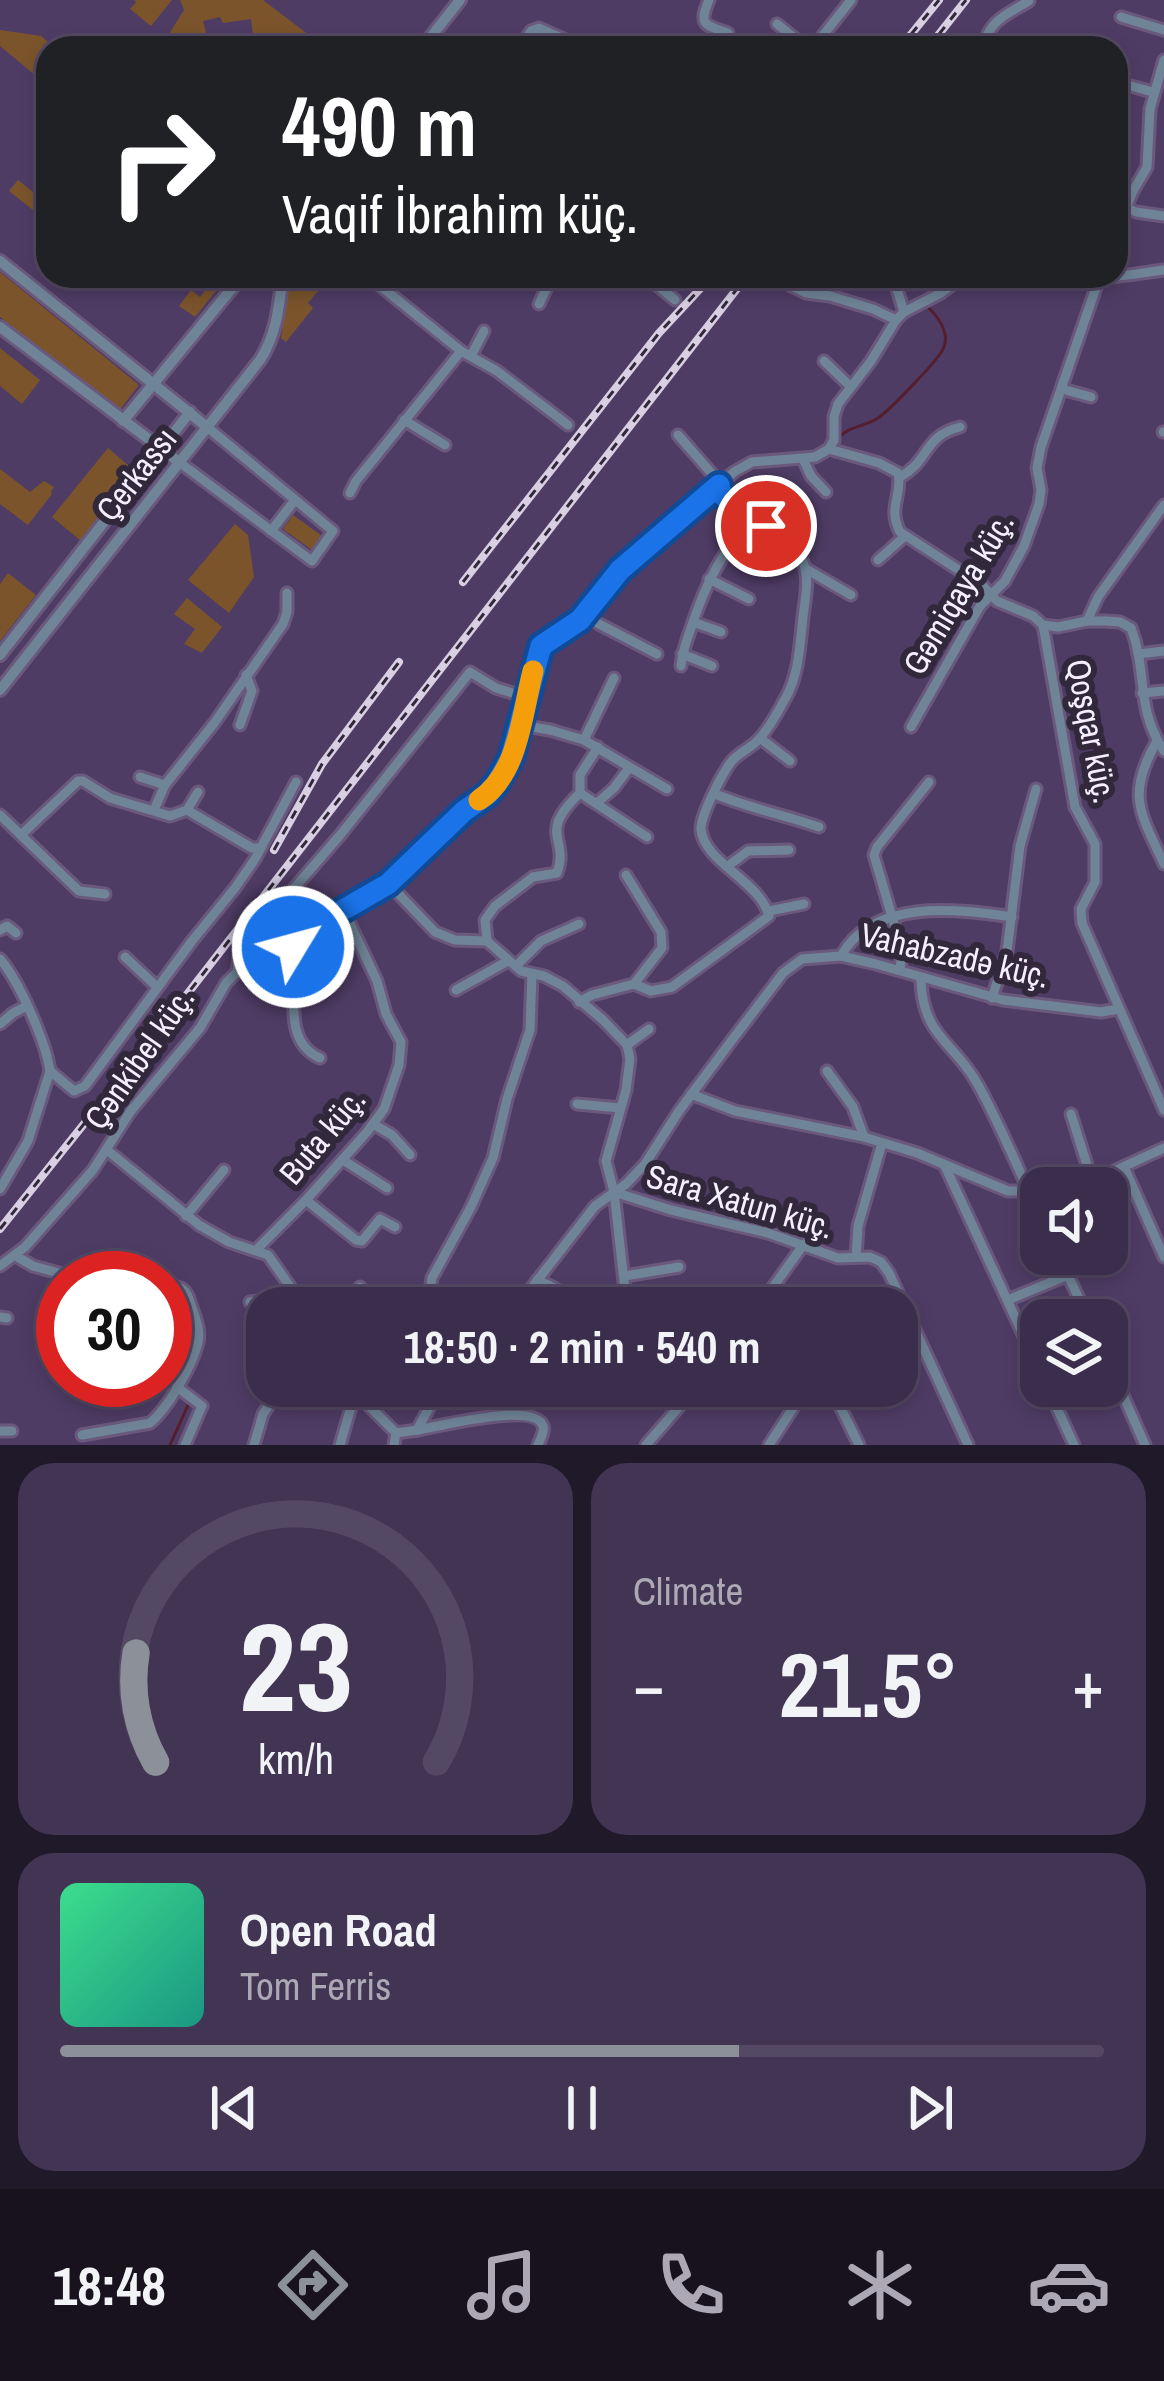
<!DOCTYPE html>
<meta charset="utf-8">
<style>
:root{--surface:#3b2d4c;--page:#423553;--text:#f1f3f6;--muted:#aca8b5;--line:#544964;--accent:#8c9099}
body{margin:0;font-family:"Archivo Narrow",sans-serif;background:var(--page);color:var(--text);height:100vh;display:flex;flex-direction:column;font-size:45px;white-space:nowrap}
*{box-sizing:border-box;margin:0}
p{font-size:39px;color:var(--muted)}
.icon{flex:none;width:66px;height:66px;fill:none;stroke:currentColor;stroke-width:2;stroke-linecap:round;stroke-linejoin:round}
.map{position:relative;height:1445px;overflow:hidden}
.side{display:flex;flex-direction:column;gap:18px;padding:18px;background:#20192a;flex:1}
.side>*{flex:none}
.top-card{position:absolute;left:36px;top:36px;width:1092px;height:252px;border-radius:36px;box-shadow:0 6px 18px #0003,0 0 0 3px var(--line);background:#202124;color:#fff;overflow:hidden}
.buttons{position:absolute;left:1020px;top:1167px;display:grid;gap:24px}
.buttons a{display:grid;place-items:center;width:108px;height:108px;border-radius:24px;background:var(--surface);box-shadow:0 6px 18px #0003,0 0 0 3px var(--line);font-size:60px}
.speed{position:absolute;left:36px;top:1251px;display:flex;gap:24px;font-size:60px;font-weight:700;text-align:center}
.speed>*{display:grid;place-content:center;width:156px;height:156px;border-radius:50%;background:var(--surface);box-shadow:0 6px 18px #0003,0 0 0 3px var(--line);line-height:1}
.speed .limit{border:18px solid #d22;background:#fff;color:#111}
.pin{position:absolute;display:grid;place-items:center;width:102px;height:102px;color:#fff;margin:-51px;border:6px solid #fff;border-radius:50%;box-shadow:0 3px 12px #0007}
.me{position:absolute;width:132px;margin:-66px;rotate:53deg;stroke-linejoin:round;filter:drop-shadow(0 0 9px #0008)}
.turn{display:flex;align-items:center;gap:42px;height:252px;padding:0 48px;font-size:54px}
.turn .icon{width:156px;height:156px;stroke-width:2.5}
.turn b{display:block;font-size:84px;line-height:102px}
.big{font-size:90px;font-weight:700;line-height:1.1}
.side .widget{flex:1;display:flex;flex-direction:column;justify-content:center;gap:18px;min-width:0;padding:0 42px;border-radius:36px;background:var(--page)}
.side .dial{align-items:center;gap:0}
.dial svg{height:312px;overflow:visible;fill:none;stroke:var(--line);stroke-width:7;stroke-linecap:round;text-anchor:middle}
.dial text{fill:var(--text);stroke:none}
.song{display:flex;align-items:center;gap:36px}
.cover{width:144px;height:144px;border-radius:18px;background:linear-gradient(135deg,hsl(150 70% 55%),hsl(170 70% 35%))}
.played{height:12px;border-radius:6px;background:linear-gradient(90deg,var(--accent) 65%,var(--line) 65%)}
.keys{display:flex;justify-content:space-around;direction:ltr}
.heat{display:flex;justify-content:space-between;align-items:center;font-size:66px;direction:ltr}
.side .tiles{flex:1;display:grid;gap:18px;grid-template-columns:1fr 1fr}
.widget:last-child{grid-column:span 2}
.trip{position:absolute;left:246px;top:1287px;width:672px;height:120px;border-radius:36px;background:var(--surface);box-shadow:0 6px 18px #0003,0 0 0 3px var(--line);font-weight:700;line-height:120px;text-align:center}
.menu{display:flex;height:192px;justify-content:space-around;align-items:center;background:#18121e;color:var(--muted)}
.menu .icon{width:84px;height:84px}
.menu .selected{color:var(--accent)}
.menu b{font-size:54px;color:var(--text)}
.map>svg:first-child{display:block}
.green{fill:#7b542b}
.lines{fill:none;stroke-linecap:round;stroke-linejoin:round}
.stream{stroke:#541e2d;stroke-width:3}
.minor-casing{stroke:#6a597d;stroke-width:15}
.tertiary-casing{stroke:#6a597d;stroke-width:16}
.minor{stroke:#6f8497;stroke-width:9}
.tertiary{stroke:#6f8497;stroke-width:10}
.rail-casing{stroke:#d8cfe3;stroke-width:8}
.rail{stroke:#31283b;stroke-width:3;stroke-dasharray:9;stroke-linecap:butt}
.route-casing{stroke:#114b97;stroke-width:30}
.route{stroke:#1a73e8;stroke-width:21}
.slow{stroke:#f59e0b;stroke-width:21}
.labels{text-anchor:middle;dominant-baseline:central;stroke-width:12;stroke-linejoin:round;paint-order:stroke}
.street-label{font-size:33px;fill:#f5effe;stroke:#31283b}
</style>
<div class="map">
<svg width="1164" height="1445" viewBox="0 0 1164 1445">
<rect width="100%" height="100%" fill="#4f3c65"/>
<!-- green -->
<g class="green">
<polygon points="134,0 172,0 151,26 130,9 136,2"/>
<polygon points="180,0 263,0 322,45 319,48 298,48 290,43 274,48 237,48 236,39 253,35 251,19 223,23 220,17 203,21 210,48 160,48 184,10"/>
<polygon points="0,30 41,36 55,48 48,48 48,60 35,75 0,46"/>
<polygon points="18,180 48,204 48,222 9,191"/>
<polygon points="0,272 139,385 119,411 0,317"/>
<polygon points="216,276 228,276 195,317 179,306 191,290 200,297"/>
<polygon points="289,276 343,276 331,290 323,285 308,303 313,308 286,342 281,338"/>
<polygon points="0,348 40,380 22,404 0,386"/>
<polygon points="108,448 136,472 81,541 52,517"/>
<polygon points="0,469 30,492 44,481 54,487 51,491 52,494 28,525 0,504"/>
<polygon points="293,515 322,536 312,550 283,529"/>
<polygon points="235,524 248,535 254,577 229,613 188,580"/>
<polygon points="8,573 36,595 0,641 0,584"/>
<polygon points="187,598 222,627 202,653 184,644 195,629 174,614"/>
</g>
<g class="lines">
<!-- stream -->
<g class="stream">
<path d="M838,439C847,426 865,427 878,418C889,411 939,359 943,349C951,333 938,317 928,307"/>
<polyline points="811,463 831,454"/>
<polyline points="740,476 756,467"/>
<polyline points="170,1445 189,1403"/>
</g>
<!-- minor casing -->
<g class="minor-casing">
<g id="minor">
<path d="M709,0C698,26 705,25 728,33"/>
<polyline points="1121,17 1164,30"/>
<polyline points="777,24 807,48"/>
<polyline points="519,48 531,31 539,28 584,48"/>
<polyline points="813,48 851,0"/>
<path d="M983,48C989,20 1006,15 1029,1"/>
<polyline points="1116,82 1153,92"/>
<polyline points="1116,203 1136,212 1164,216"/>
<polyline points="1116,232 1133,191 1147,167 1150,109 1164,60"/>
<polyline points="368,276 461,351"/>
<polyline points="601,276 611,279 629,276"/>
<polyline points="646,276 675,300"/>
<polyline points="771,276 806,293 830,296 873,309 896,320"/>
<polyline points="893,276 904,312"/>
<path d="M1055,276C1093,282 1127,275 1164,270"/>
<polyline points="539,304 549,283 542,276"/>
<polyline points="471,356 484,331"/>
<polyline points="824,361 851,387"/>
<polyline points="1062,389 1091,397"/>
<polyline points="404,420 445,445"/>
<polyline points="1163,432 1164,432"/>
<path d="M829,449L879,463L898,473C903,495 887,507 900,532L982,585L997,601L1033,616L1043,625L1058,627L1087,621H1106L1120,622L1131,628C1148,671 1135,708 1164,751"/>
<polyline points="803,459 811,476 826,492"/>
<polyline points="179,462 312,561 333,531 207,427"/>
<path d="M900,477C930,461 923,436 960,427"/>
<polyline points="350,493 356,481 461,351 497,371 568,425"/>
<polyline points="271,531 295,500"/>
<polyline points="878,560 905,536"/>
<polyline points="806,569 851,595"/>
<polyline points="709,579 749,599"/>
<polyline points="585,614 599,624 657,654"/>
<polyline points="1087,621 1098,597 1164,505"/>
<polyline points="693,622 721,632"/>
<polyline points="1043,625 1075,807 1095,844 1095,882 1081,909 1082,923 1164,1110"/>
<polyline points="682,654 712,666"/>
<polyline points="1138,654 1164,651"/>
<path d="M681,666C682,652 687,640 691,628C706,582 722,552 754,516"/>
<polyline points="1142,693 1164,691"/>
<polyline points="240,725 252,691 246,675"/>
<polyline points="520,725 550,730 584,740 667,789"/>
<polyline points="911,727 980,606 1005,581 1024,546 1039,504 1041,490 1037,468 1041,447 1100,276"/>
<polyline points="760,738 790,761"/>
<polyline points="584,740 614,678"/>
<path d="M1157,741C1126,795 1140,812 1164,864"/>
<polyline points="140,777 165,785"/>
<polyline points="580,793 580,775 598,747"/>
<path d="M715,794C749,808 784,815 819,827"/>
<polyline points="597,803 614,788 629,768"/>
<polyline points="154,810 165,785 215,722 283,624 287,612 287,593"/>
<polyline points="187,810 252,848 261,848"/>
<polyline points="0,815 79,891 105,894"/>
<polyline points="22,834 78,781 83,781 110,798 170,816 187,810 198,792"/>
<polyline points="728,866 748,851 789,850"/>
<polyline points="626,875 661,932 662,948 634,984"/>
<polyline points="389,884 435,932 455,940 487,941 521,971 544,976 563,986 603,1020 627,1045 630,1059 626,1090 606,1161 614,1192 671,1210 768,1233 838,1258 870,1257 881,1262 889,1273 968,1445"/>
<polyline points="769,911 804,904"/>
<polyline points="0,930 7,926 16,933"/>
<path d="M291,940C303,976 276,1039 320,1058"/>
<path d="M487,941L485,920L495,906L533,877L557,873C570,837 536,835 580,793L647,837"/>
<path d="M841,956C873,898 957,909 1012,917"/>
<polyline points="125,957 157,987"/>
<path d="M0,959C19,981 46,1042 50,1071L28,1141L0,1189"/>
<polyline points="516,966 541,941 579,924"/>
<polyline points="900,970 902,951 874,855 877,847 929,782"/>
<polyline points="237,972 239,956 247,943 341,834 470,672 496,688 526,697"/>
<path d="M921,979C922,1036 954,1042 977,1083C1001,1126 1020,1173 1041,1218"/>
<polyline points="456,990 508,961"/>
<polyline points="992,998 1007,951 1020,846 1036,789"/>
<path d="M579,1002L592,995L634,984L651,991L672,987L769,916C760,881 705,863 701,830C700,816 722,774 731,762C739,752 752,748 760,738C770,727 778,712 785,699C799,676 800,643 803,617C805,598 810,580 803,562L748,510L721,494L713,475L678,435"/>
<polyline points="0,1024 13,1013 27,1006"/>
<polyline points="627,1045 649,1029"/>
<polyline points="50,1071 74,1091 85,1086 192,941 235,888 255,859 296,782"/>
<polyline points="827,1071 853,1107 864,1137"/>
<polyline points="691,1094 735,1111 864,1137 917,1153 1008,1191 1028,1191"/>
<polyline points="577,1104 620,1108"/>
<polyline points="1071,1114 1092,1181"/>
<polyline points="373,1124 392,1135 410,1155"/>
<polyline points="107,1150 199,1225 229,1242 268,1255 305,1308"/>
<polyline points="343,1160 387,1188"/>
<polyline points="944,1164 1041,1373"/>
<polyline points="1124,1167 1164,1257"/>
<polyline points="1077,1188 1164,1148"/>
<polyline points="614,1192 627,1308"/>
<polyline points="306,1200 356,1240 362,1241 380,1219 395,1227"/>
<polyline points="186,1216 224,1170"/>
<polyline points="256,1250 306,1200 367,1132 384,1109 399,1065 401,1042 386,1014 377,981 344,911"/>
<polyline points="1058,1254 1089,1320"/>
<polyline points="16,1256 33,1266 77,1278"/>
<polyline points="856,1257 858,1226 882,1143"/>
<polyline points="0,1266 25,1247 93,1170 130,1112 200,1028 226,983 237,972 265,959 291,940 389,884 464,811 488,794 497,783 511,758 541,646 580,620 620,570 734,472 752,462 815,457 829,449 834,440 834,417 838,404 871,361 896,320 904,312 941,293 964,276"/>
<polyline points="625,1276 679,1267"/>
<path d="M537,1280C552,1287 566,1290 567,1308"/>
<polyline points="770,1291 786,1308"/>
<polyline points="429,1297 432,1278 471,1207 493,1158 507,1099 530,1030 532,974"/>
<polyline points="1008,1300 1068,1275"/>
<polyline points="250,1302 295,1297"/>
<polyline points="359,1308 360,1287"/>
<polyline points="516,1308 595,1206 626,1184 645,1164 679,1111 732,1040 783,973 802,959 841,956 876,964 1003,1000 1101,1012 1118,1009"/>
<polyline points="758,1308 804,1244"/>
<polyline points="0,1317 7,1318"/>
<polyline points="165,1353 191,1358"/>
<polyline points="1107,1359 1145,1445"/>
<polyline points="321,1386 338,1391 362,1392"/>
<polyline points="365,1386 362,1392 369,1406 396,1433"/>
<polyline points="830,1386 859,1445"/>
<polyline points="1047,1386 1074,1445"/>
<polyline points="177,1387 202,1406 185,1445"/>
<polyline points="1051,1394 1068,1386"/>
<path d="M417,1430C437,1427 535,1401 543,1426C545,1431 540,1440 538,1445"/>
<polyline points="0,1431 12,1431"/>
<path d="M82,1435L150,1423C167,1409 193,1365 198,1342C201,1330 195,1317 191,1305C187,1289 182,1286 165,1285"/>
<polyline points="254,1445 263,1414 282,1386"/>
<polyline points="340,1445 351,1407 362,1392"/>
<polyline points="394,1445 396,1433 417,1430 430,1406 449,1386"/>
<polyline points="646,1445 697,1386"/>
<polyline points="769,1445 797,1402 812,1386"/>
</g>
</g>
<!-- tertiary casing -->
<g class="tertiary-casing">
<g id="tertiary">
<polyline points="422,48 460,0"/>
<polyline points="0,261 207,427"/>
<polyline points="0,327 179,462"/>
<polyline points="123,421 242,276"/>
<polyline points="0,655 190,412"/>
<path d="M0,690L260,360C277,334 279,305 283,276"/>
</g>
</g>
<!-- minor -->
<use href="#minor" class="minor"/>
<!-- tertiary -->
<use href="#tertiary" class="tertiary"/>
<!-- rail casing -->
<g class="rail-casing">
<g id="rail">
<polyline points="900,48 939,0"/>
<polyline points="928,48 966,0"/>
<polyline points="463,582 659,333 712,276"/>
<polyline points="274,850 322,764 399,662"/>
<polyline points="0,1229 167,1020 747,276"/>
</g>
</g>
<!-- rail -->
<use href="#rail" class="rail"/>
</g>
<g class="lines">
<!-- route casing -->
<g class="route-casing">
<polyline id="route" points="293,947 291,940 388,884 464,811 488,794 497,783 511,758 541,646 580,620 620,570 719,485 721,494 766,526"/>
</g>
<!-- route -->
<use href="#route" class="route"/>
<!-- slow -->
<path class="slow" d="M479,800C519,774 522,713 533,671"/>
</g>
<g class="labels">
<!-- street labels -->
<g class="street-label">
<text transform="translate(136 474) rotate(-52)">Çerkassı</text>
<text transform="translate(958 593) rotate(-59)">Gəmiqaya küç.</text>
<text transform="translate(1092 731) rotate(79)">Qoşqar küç.</text>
<text transform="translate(955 955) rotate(13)">Vahabzadə küç.</text>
<text transform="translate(139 1058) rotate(-55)">Çənkibel küç.</text>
<text transform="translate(322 1136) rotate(-50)">Buta küç.</text>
<text transform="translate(740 1201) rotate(16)">Sara Xatun küç.</text>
</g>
</g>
</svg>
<div class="buttons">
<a><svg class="icon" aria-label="sound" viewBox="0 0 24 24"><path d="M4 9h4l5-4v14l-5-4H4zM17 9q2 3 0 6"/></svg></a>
<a><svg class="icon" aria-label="layers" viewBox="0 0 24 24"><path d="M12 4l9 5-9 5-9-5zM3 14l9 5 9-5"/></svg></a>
</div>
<div class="speed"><div class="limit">30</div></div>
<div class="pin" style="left:766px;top:526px;background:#d93025"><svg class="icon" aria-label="arrive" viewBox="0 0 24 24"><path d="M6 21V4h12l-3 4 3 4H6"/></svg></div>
<svg class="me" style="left:293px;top:947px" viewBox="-20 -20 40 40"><circle r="17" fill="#1a73e8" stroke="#fff" stroke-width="3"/><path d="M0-11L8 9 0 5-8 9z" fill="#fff"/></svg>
<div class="trip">18:50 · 2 min · 540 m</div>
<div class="top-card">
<div class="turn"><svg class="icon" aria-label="right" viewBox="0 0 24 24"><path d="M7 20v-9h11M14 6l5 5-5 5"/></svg><div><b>490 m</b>Vaqif İbrahim küç.</div></div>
</div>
</div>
<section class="side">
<div class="tiles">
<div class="widget dial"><svg viewBox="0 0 100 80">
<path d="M14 69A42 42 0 1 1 86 69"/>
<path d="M14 69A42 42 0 0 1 9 41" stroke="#8c9099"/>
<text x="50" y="56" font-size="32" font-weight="700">23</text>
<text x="50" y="72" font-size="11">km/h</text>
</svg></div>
<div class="widget"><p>Climate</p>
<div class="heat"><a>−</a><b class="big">21.5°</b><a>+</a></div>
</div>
<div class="widget">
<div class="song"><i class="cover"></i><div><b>Open Road</b><p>Tom Ferris</p></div></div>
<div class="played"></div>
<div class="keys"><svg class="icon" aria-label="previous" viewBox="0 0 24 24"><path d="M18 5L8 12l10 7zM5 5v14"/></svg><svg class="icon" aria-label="pause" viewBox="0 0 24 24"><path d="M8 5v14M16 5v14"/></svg><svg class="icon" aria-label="next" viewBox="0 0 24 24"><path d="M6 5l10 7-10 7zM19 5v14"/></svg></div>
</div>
</div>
</section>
<nav class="menu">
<b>18:48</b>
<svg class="icon selected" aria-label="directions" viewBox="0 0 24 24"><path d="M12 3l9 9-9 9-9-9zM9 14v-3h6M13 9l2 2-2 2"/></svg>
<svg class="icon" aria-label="music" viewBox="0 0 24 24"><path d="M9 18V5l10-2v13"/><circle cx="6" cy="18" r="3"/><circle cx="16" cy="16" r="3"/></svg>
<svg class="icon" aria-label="phone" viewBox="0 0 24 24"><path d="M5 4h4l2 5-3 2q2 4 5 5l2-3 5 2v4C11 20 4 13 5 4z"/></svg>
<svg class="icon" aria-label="climate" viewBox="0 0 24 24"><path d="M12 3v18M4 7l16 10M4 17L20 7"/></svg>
<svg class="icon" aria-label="car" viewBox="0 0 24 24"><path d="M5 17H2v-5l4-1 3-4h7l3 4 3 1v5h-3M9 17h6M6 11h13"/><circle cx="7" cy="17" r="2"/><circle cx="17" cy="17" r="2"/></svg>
</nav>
